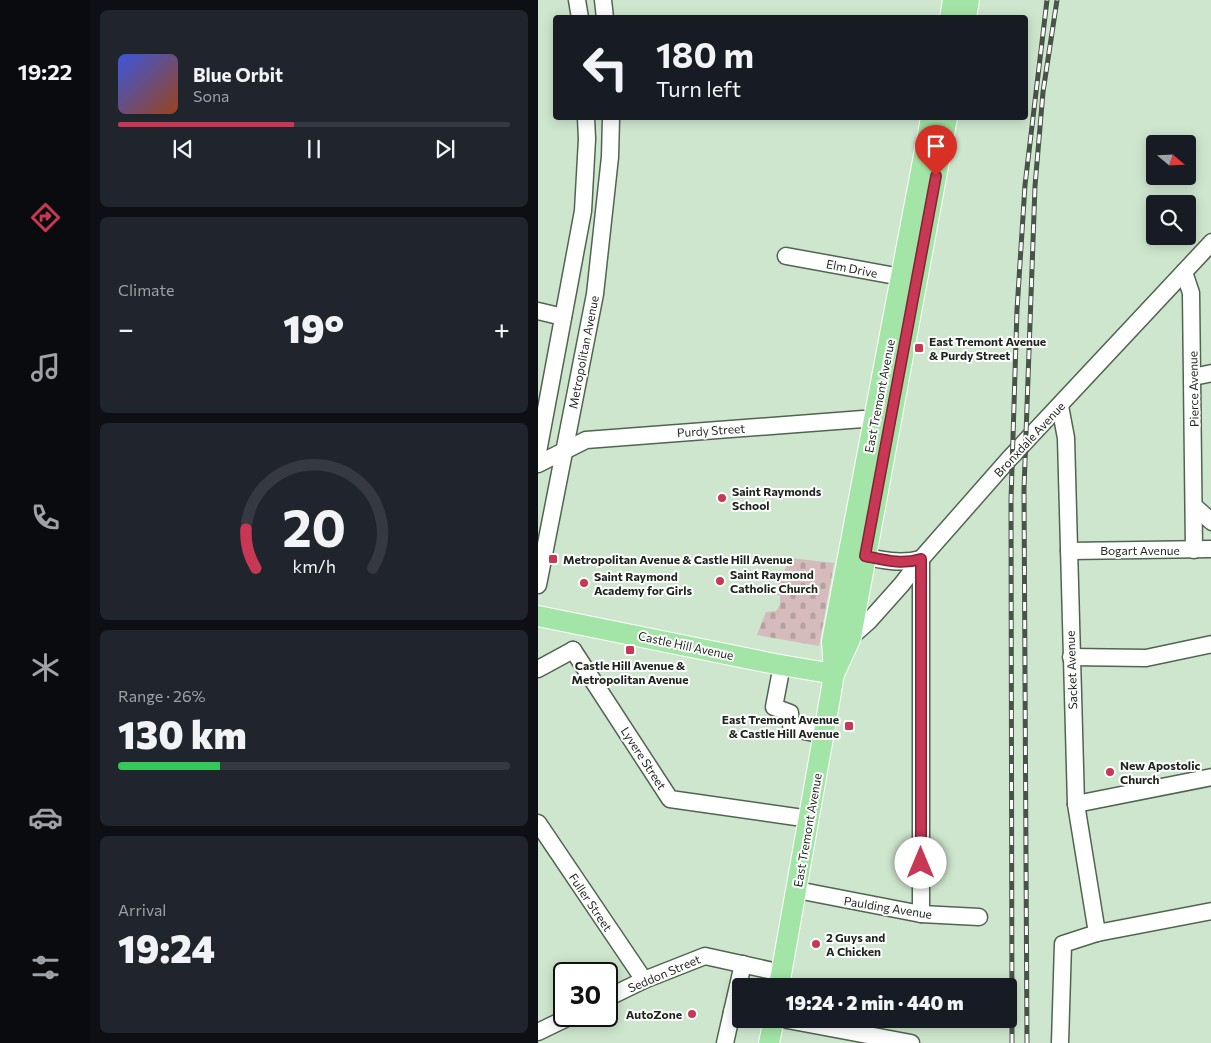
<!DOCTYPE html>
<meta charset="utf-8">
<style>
:root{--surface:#171b24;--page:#20242c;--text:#f1f3f6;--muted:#9ea1a6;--line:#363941;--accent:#c83854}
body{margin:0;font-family:Commissioner,sans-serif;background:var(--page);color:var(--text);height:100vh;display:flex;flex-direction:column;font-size:19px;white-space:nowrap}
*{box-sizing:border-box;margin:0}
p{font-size:16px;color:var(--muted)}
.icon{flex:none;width:28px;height:28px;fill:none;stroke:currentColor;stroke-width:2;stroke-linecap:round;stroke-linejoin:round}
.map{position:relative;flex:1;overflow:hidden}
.sheet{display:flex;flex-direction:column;gap:10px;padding:10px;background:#0d0f14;width:448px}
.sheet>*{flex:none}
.guide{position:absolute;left:15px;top:15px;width:475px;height:105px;border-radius:5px;box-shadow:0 2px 12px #0003;background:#171b24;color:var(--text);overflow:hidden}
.needle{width:32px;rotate:109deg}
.controls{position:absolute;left:608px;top:135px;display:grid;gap:10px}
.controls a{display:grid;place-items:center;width:50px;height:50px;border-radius:5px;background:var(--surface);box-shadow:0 2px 12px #0003;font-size:25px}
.speed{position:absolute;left:15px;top:962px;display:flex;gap:10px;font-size:25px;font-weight:700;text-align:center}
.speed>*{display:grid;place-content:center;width:65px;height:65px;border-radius:50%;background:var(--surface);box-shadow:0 2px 12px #0003;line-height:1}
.speed .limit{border:2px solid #111;border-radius:8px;background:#fff;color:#111}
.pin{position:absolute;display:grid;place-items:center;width:42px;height:42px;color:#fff;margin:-51px -21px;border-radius:50% 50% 50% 0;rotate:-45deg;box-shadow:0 0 5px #0007}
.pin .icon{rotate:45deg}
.me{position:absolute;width:55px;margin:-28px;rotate:0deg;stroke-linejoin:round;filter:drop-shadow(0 0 4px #0008)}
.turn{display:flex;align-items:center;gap:18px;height:105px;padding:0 20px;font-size:22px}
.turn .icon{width:65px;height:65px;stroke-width:2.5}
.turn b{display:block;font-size:35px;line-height:42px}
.big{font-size:38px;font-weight:800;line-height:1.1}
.sheet .widget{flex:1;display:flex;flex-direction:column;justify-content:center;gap:8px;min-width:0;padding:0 18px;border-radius:8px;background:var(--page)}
.sheet .dial{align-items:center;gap:0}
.dial svg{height:130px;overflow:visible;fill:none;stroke:var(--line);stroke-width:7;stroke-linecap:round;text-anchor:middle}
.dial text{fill:var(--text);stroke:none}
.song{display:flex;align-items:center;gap:15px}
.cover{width:60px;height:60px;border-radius:8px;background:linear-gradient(135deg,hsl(230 70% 55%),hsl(20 70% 35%))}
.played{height:5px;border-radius:2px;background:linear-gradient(90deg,var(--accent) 45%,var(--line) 45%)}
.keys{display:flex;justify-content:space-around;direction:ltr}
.heat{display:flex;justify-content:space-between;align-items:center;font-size:28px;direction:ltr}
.charge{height:8px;border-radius:4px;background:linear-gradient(90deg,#34c759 26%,var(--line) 0)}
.trip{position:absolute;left:194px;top:978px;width:285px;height:50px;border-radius:5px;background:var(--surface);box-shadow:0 2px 12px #0003;font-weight:800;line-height:50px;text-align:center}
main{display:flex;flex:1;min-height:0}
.dock{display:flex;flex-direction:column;width:90px;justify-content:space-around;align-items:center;background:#090b0e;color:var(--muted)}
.dock .icon{width:35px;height:35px}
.dock .current{color:var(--accent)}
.dock b{font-size:22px;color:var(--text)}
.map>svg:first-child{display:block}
.cemetery{fill:url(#cemetery-stones)}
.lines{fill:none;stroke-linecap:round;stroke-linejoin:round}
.minor-casing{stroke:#506550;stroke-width:19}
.major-casing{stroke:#fff;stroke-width:22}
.minor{stroke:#fff;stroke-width:16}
.major{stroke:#a3e5a6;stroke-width:20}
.rail-casing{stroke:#485447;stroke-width:5}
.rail{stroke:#fff;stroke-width:3;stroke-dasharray:9;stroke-linecap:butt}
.route-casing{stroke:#822437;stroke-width:12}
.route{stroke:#c83854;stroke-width:9}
.poi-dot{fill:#c83854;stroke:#fff;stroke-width:2}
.labels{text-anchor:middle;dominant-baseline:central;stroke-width:4;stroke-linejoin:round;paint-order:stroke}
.street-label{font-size:12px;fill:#1d251c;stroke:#fff}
.poi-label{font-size:12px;font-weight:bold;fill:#1d251c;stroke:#fff;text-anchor:start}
</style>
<main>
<nav class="dock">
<b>19:22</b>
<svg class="icon current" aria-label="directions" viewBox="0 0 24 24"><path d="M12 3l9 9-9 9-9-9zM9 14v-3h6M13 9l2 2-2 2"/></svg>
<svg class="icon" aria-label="music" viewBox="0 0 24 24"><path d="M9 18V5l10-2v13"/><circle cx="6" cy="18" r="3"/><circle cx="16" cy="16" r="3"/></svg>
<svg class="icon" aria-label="phone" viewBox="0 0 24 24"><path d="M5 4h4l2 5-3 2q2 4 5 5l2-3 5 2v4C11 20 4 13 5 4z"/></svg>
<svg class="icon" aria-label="climate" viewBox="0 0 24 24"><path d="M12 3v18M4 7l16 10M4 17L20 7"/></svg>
<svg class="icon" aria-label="car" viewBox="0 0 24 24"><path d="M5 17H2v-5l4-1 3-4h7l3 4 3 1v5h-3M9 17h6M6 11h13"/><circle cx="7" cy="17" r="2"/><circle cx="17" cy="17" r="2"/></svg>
<svg class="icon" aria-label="filters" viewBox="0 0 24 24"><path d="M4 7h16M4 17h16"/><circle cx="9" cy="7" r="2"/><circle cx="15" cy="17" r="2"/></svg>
</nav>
<section class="sheet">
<div class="widget">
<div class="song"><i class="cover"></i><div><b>Blue Orbit</b><p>Sona</p></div></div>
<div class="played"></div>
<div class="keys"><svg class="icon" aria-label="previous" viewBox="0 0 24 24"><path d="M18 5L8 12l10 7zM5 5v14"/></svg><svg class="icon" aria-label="pause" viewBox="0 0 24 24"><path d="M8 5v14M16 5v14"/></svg><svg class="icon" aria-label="next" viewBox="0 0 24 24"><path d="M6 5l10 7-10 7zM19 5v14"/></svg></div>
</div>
<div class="widget"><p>Climate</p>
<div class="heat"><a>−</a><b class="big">19°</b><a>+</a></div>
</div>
<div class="widget dial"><svg viewBox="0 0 100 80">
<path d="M14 69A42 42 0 1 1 86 69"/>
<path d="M14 69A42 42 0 0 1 8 45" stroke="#c83854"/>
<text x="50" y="56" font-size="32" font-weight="700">20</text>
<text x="50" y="72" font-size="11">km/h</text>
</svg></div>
<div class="widget"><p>Range · 26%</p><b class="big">130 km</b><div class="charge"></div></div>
<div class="widget"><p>Arrival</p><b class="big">19:24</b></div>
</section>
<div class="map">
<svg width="674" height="1043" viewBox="0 0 674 1043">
<defs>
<pattern id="cemetery-stones" width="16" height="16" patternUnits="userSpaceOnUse" patternTransform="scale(1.25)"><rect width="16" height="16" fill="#d5bbbc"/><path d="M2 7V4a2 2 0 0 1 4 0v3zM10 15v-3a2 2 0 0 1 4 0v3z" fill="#b6a1a1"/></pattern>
</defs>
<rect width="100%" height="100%" fill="#cee6ce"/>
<!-- cemetery -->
<polygon class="cemetery" points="252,558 296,563 281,646 219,635 228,612 238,611 242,605 242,596 237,593"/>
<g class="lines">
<!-- minor casing -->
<g class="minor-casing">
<g id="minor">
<polyline points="39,0 42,18"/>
<polyline points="65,0 67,18"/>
<polyline points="248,256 374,279"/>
<polyline points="646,272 653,293 656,550"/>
<polyline points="0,311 25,317"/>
<polyline points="655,377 674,373"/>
<polyline points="522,406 528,438 538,804 559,933"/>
<polyline points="0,452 45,211 49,139 48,118"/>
<polyline points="0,464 48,440 325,419 347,423"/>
<polyline points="656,506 674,522"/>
<polyline points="531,551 674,549"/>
<path d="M316,554C339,559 360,565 383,559"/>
<polyline points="383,559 383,914"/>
<polyline points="0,585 57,294 72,157 73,118"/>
<polyline points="313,637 331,621 364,584 383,559 471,459 674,242"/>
<polyline points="35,650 132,799 272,819"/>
<polyline points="533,657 608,658 674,644"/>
<polyline points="244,665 236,707 252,713 253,725 261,730 286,735"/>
<polyline points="0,669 35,650"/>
<polyline points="538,804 674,777"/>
<polyline points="0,823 106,980"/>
<polyline points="259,890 383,914 441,917"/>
<polyline points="69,998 106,980 167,956 244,973"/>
<polyline points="194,1012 205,964"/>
<polyline points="244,1019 373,1043"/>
<polyline points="0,1032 33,1016"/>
<polyline points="187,1043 194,1012 202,1013"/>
<polyline points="522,1043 525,944 559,933 674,911"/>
</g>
</g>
<!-- major casing -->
<g class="major-casing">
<g id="major">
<polyline points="412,18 415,0"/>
<polyline points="428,18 431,0"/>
<polyline points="0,616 237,664 296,674"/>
<polyline points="298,670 313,637 409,118"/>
<polyline points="241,986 292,698 296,674 294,641 393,118"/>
<polyline points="231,1043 236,1019"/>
</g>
</g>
<!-- minor -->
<use href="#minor" class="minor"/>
<!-- major -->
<use href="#major" class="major"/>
<!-- rail casing -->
<g class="rail-casing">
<g id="rail">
<polyline points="474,1043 473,500 479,310 487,185 509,0"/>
<polyline points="489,1043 486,489 497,186 505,92 519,0"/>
</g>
</g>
<!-- rail -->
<use href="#rail" class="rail"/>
</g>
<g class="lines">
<!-- route casing -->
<g class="route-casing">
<path id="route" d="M383,863V559C363,565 347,560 327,556L398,176"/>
</g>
<!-- route -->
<use href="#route" class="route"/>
</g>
<!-- markers -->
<g class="poi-dot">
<rect x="376" y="343" width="10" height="10" rx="2.5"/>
<circle cx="184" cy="498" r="5"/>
<rect x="10" y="554" width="10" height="10" rx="2.5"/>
<circle cx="182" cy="581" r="5"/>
<circle cx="46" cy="583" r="5"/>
<rect x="87" y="645" width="10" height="10" rx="2.5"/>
<rect x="306" y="721" width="10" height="10" rx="2.5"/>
<circle cx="572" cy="772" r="5"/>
<circle cx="278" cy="944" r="5"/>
<circle cx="154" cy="1014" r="5"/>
</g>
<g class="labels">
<!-- street labels -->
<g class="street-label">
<text transform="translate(314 268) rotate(11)">Elm Drive</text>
<text transform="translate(45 352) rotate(-79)">Metropolitan Avenue</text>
<text transform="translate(655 389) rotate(-91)">Pierce Avenue</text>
<text transform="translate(341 396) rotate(-79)">East Tremont Avenue</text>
<text transform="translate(173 430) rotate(-4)">Purdy Street</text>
<text transform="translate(491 439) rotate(-47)">Bronxdale Avenue</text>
<text x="602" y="550">Bogart Avenue</text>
<text transform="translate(148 645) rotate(12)">Castle Hill Avenue</text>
<text transform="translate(533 670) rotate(-92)">Sacket Avenue</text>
<text transform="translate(106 758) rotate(57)">Lyvere Street</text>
<text transform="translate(269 830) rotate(-80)">East Tremont Avenue</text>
<text transform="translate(53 902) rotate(56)">Fuller Street</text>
<text transform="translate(350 907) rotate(9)">Paulding Avenue</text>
<text transform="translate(126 973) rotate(-23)">Seddon Street</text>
</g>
<!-- poi labels -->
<g class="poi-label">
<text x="391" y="341">East Tremont Avenue<tspan x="391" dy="14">&amp; Purdy Street</tspan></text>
<text x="194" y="491">Saint Raymonds<tspan x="194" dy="14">School</tspan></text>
<text x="25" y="559">Metropolitan Avenue &amp; Castle Hill Avenue</text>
<text x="192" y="574">Saint Raymond<tspan x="192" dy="14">Catholic Church</tspan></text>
<text x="56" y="576">Saint Raymond<tspan x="56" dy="14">Academy for Girls</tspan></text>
<text x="92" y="665" text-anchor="middle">Castle Hill Avenue &amp;<tspan x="92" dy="14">Metropolitan Avenue</tspan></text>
<text x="301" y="719" text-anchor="end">East Tremont Avenue<tspan x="301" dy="14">&amp; Castle Hill Avenue</tspan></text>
<text x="582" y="765">New Apostolic<tspan x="582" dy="14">Church</tspan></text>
<text x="288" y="937">2 Guys and<tspan x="288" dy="14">A Chicken</tspan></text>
<text x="144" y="1014" text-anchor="end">AutoZone</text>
</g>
</g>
</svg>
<div class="controls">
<a><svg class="needle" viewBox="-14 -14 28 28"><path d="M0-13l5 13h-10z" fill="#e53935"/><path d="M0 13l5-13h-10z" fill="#9ea1a6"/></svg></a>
<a><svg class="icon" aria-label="search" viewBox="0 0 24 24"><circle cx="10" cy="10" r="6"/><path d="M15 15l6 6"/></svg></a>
</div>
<div class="speed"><div class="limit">30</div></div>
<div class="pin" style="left:398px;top:176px;background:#d93025"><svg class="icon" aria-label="arrive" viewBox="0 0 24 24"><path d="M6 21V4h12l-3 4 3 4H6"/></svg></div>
<svg class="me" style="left:383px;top:863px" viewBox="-20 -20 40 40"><circle r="19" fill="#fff"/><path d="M0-13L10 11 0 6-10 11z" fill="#c83854"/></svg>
<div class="trip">19:24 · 2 min · 440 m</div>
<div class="guide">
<div class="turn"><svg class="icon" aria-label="left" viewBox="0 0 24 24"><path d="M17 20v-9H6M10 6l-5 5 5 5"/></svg><div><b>180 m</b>Turn left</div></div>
</div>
</div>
</main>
